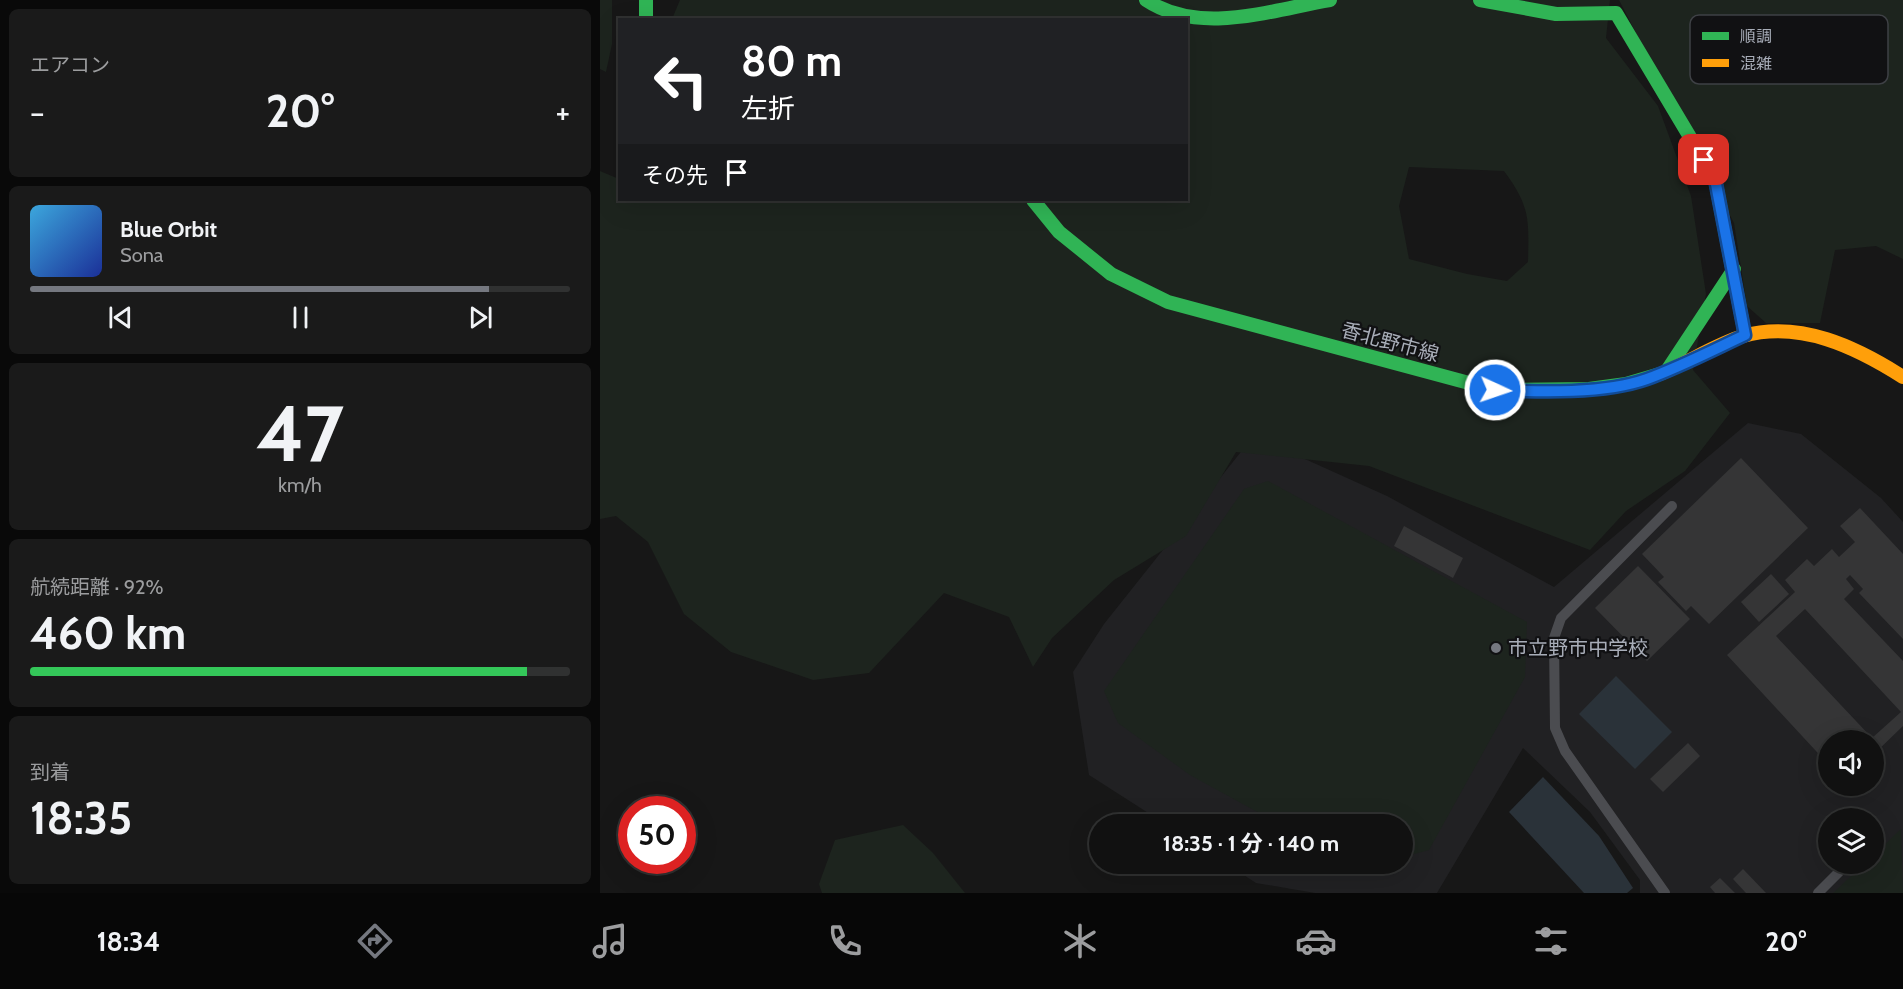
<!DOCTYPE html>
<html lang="ja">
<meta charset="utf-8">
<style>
:root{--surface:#111;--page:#1a1a1a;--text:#f1f3f6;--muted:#9c9d9f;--line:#303131;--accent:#757880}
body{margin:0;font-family:Cabin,"Noto Sans JP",sans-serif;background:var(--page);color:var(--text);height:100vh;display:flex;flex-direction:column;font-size:22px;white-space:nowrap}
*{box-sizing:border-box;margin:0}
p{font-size:20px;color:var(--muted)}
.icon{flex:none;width:33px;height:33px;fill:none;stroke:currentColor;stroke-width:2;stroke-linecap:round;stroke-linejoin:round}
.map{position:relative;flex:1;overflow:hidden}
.panel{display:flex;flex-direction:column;gap:9px;padding:9px;background:#090909;width:600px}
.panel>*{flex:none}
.banner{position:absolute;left:18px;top:18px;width:570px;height:183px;border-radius:0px;box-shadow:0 6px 24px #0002,0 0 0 2px var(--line);background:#202124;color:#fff;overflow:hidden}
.buttons{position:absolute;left:1218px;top:730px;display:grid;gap:12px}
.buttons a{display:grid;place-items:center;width:66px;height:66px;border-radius:50%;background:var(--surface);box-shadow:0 6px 24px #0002,0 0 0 2px var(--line);font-size:30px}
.speed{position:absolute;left:18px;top:796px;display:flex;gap:12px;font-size:30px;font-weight:700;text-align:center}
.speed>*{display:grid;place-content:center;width:78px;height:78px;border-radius:50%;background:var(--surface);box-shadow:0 6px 24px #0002,0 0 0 2px var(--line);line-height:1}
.speed .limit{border:9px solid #d22;background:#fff;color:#111}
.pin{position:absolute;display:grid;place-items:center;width:51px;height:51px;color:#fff;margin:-26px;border-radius:12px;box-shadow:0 3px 9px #0006}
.me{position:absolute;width:66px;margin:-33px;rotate:93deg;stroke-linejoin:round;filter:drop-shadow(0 0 4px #0008)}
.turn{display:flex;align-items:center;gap:21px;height:126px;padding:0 24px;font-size:27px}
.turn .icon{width:78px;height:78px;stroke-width:2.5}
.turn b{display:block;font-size:42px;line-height:51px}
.then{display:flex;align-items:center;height:57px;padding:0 24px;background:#0003;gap:12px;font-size:22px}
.big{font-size:45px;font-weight:700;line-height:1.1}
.panel .card{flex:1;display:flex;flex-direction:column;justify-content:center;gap:9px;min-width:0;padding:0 21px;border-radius:9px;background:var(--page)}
.panel .dial{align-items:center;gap:0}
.dial b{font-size:78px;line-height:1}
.song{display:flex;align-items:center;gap:18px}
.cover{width:72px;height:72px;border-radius:9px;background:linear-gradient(135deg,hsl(200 70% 55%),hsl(230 70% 35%))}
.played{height:6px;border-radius:3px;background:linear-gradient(90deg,var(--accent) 85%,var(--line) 85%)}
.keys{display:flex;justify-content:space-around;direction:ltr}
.heat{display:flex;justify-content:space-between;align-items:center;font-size:33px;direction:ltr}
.charge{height:9px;border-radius:4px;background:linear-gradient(90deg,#34c759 92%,var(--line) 0)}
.trip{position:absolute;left:489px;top:814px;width:324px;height:60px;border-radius:30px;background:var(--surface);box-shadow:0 6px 24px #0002,0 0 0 2px var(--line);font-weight:700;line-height:60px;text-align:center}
.tab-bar{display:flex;height:96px;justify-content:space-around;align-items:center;background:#070707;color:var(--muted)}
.tab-bar .icon{width:42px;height:42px}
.tab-bar .active{color:var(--accent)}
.tab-bar b{font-size:27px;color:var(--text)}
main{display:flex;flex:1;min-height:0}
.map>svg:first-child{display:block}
.built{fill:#212123;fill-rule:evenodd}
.green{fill:#1d241e;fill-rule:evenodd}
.water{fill:#2a3239}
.building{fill:#353536;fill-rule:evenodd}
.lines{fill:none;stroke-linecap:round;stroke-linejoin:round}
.lane{stroke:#4b4c50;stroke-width:10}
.fast{stroke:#30b455;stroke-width:14}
.slow{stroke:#ff9f0a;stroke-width:14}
.route-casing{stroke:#114b97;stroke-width:15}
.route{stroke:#1a73e8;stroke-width:10}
.poi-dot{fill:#757880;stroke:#111113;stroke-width:2}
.labels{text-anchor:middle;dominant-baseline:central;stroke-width:4.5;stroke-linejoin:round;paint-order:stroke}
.street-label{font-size:20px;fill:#a8adb8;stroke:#111113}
.poi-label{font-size:20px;fill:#a8adb8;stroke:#111113;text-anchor:start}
.key{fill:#111113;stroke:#3e4045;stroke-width:1.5}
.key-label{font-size:16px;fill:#a8adb8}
</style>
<main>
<section class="panel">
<div class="card"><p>エアコン</p>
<div class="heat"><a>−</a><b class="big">20°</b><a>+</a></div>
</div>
<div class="card">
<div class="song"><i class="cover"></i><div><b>Blue Orbit</b><p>Sona</p></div></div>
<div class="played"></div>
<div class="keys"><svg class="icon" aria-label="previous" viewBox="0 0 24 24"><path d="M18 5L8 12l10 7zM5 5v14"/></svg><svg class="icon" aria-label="pause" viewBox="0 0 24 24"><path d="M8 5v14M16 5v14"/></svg><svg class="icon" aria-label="next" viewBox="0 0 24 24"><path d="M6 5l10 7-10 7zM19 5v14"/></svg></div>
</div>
<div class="card dial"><b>47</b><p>km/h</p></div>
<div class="card"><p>航続距離 · 92%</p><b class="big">460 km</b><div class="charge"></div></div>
<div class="card"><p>到着</p><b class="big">18:35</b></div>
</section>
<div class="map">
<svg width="1303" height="893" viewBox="0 0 1303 893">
<rect width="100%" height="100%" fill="#171717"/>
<!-- built -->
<path class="built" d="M1148,423L1201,434L1281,498L1303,522V893H1040V880L990,812L923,748L837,893H715L656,883L627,864H802V825H567L489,775L473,672L504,624L644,448L667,442L787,496L954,587ZM1228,741H1274V786H1228ZM1228,819H1274V864H1228Z"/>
<!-- green -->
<g class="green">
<polygon points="0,0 12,0 12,44 6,72 0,69"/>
<path d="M80,0H1010L1006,38L1058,106L1091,196L1106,294L1093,370L1130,413L1085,471L1026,511L990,550L769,466L636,452L586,536L514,580L452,638L433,667L409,617L344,593L269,673L213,680L131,652L84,614L48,542L16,516L0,519V171L19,179L20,200H586V20L72,19ZM809,167L904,171C930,206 929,219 928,262L907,281L867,274L809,259L799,206Z"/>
<polygon points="1019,0 1303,0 1303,259 1276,246 1235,250 1220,323 1166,323 1147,306 1134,223"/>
<polygon points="668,481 927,622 925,677 829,850 803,857 802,825 681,825 590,775 518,723 504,691 644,489"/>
<polygon points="303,825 333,853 365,893 222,893 219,884 235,840"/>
<polygon points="1301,829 1303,893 1233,893 1264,864 1274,864 1274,855"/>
</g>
<!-- water -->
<g class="water">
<polygon points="1016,676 1072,732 1035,769 979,714"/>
<polygon points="943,777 999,836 1033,888 1027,893 984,893 909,812"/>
</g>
<!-- building -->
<g class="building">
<polygon points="1141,458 1208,528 1109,624 1091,606 1086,611 1058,582 1064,577 1042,554"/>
<path d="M1260,508L1303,554V639L1259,593L1263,589L1250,575L1246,579L1254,589L1244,599L1303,661V726L1274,754V741H1228V764L1127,655L1195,592L1185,580L1207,559L1214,566L1232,549L1239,557L1255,542L1240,526ZM1205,609L1301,712L1272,738L1176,636Z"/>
<polygon points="804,526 863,558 853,578 794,546"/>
<polygon points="1038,566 1090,619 1047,661 995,608"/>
<polygon points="1171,574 1189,594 1159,622 1141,602"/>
<polygon points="1088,743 1100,756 1063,792 1050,779"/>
<polygon points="1143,869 1166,893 1146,893 1133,879"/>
<polygon points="1120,878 1135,893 1115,893 1110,887"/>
</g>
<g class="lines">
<!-- lane -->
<g class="lane">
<polyline points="1065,893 965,751 955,728 954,638 961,618 1072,506"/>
<polyline points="1218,893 1247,864"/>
</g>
<!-- fast -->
<g class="fast">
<polyline points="46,0 46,20"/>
<path d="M546,0C600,36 671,10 730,0"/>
<polyline points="880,0 956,14 1016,13 1115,179 1145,335"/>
<polyline points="433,200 459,232 511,274 568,302 895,390 989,389 1026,384 1060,374"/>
<polyline points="1068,369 1134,269"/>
</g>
<!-- slow -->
<path class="slow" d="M1060,374C1088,363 1114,345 1143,336C1200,320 1256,347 1303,377"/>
</g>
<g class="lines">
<!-- route casing -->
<g class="route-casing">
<path id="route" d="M895,390C940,392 1005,394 1047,379C1080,367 1113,350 1145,335L1115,179L1104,160"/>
</g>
<!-- route -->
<use href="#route" class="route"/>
</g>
<!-- markers -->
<circle class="poi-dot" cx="896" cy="648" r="6"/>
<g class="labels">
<!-- street labels -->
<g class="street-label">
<text transform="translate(790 342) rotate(15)">香北野市線</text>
</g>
<!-- poi labels -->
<g class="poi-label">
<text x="908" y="648">市立野市中学校</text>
</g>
</g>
<!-- legend -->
<rect x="1090" y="15" width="198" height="69" rx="9" class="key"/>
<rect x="1102" y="32" width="27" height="8" fill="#30b455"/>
<rect x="1102" y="59" width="27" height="8" fill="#ff9f0a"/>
<g class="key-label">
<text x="1140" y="42">順調</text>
<text x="1140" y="69">混雑</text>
</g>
</svg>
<div class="buttons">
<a><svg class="icon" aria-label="sound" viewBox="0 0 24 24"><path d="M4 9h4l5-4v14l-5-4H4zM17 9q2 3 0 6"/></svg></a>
<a><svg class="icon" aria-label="layers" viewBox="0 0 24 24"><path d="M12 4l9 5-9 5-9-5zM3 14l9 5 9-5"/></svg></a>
</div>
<div class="speed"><div class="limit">50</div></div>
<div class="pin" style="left:1104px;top:160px;background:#d93025"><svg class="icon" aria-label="arrive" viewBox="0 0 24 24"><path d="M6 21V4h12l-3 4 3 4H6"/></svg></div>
<svg class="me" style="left:895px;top:390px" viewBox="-20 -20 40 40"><circle r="17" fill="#1a73e8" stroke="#fff" stroke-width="3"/><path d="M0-11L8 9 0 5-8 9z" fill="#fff"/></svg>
<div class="trip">18:35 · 1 分 · 140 m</div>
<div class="banner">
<div class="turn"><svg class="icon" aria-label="left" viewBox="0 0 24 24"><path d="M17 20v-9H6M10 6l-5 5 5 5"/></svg><div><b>80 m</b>左折</div></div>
<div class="then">その先<svg class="icon" aria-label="arrive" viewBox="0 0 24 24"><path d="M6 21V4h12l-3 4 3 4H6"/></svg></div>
</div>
</div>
</main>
<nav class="tab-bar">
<b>18:34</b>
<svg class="icon active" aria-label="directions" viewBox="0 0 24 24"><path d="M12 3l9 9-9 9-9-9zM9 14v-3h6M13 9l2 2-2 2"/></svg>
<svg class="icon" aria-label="music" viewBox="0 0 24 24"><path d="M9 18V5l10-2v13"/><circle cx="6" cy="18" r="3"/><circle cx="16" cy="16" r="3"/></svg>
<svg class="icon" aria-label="phone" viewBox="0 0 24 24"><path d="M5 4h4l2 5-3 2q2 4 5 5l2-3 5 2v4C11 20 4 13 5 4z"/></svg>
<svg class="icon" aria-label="climate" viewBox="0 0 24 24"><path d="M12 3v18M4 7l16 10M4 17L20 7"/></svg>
<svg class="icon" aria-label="car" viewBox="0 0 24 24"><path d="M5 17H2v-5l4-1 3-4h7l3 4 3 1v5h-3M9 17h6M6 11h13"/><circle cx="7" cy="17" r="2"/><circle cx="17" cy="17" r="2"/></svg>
<svg class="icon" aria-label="filters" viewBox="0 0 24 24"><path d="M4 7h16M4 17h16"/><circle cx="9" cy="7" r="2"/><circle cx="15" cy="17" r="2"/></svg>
<b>20°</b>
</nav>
